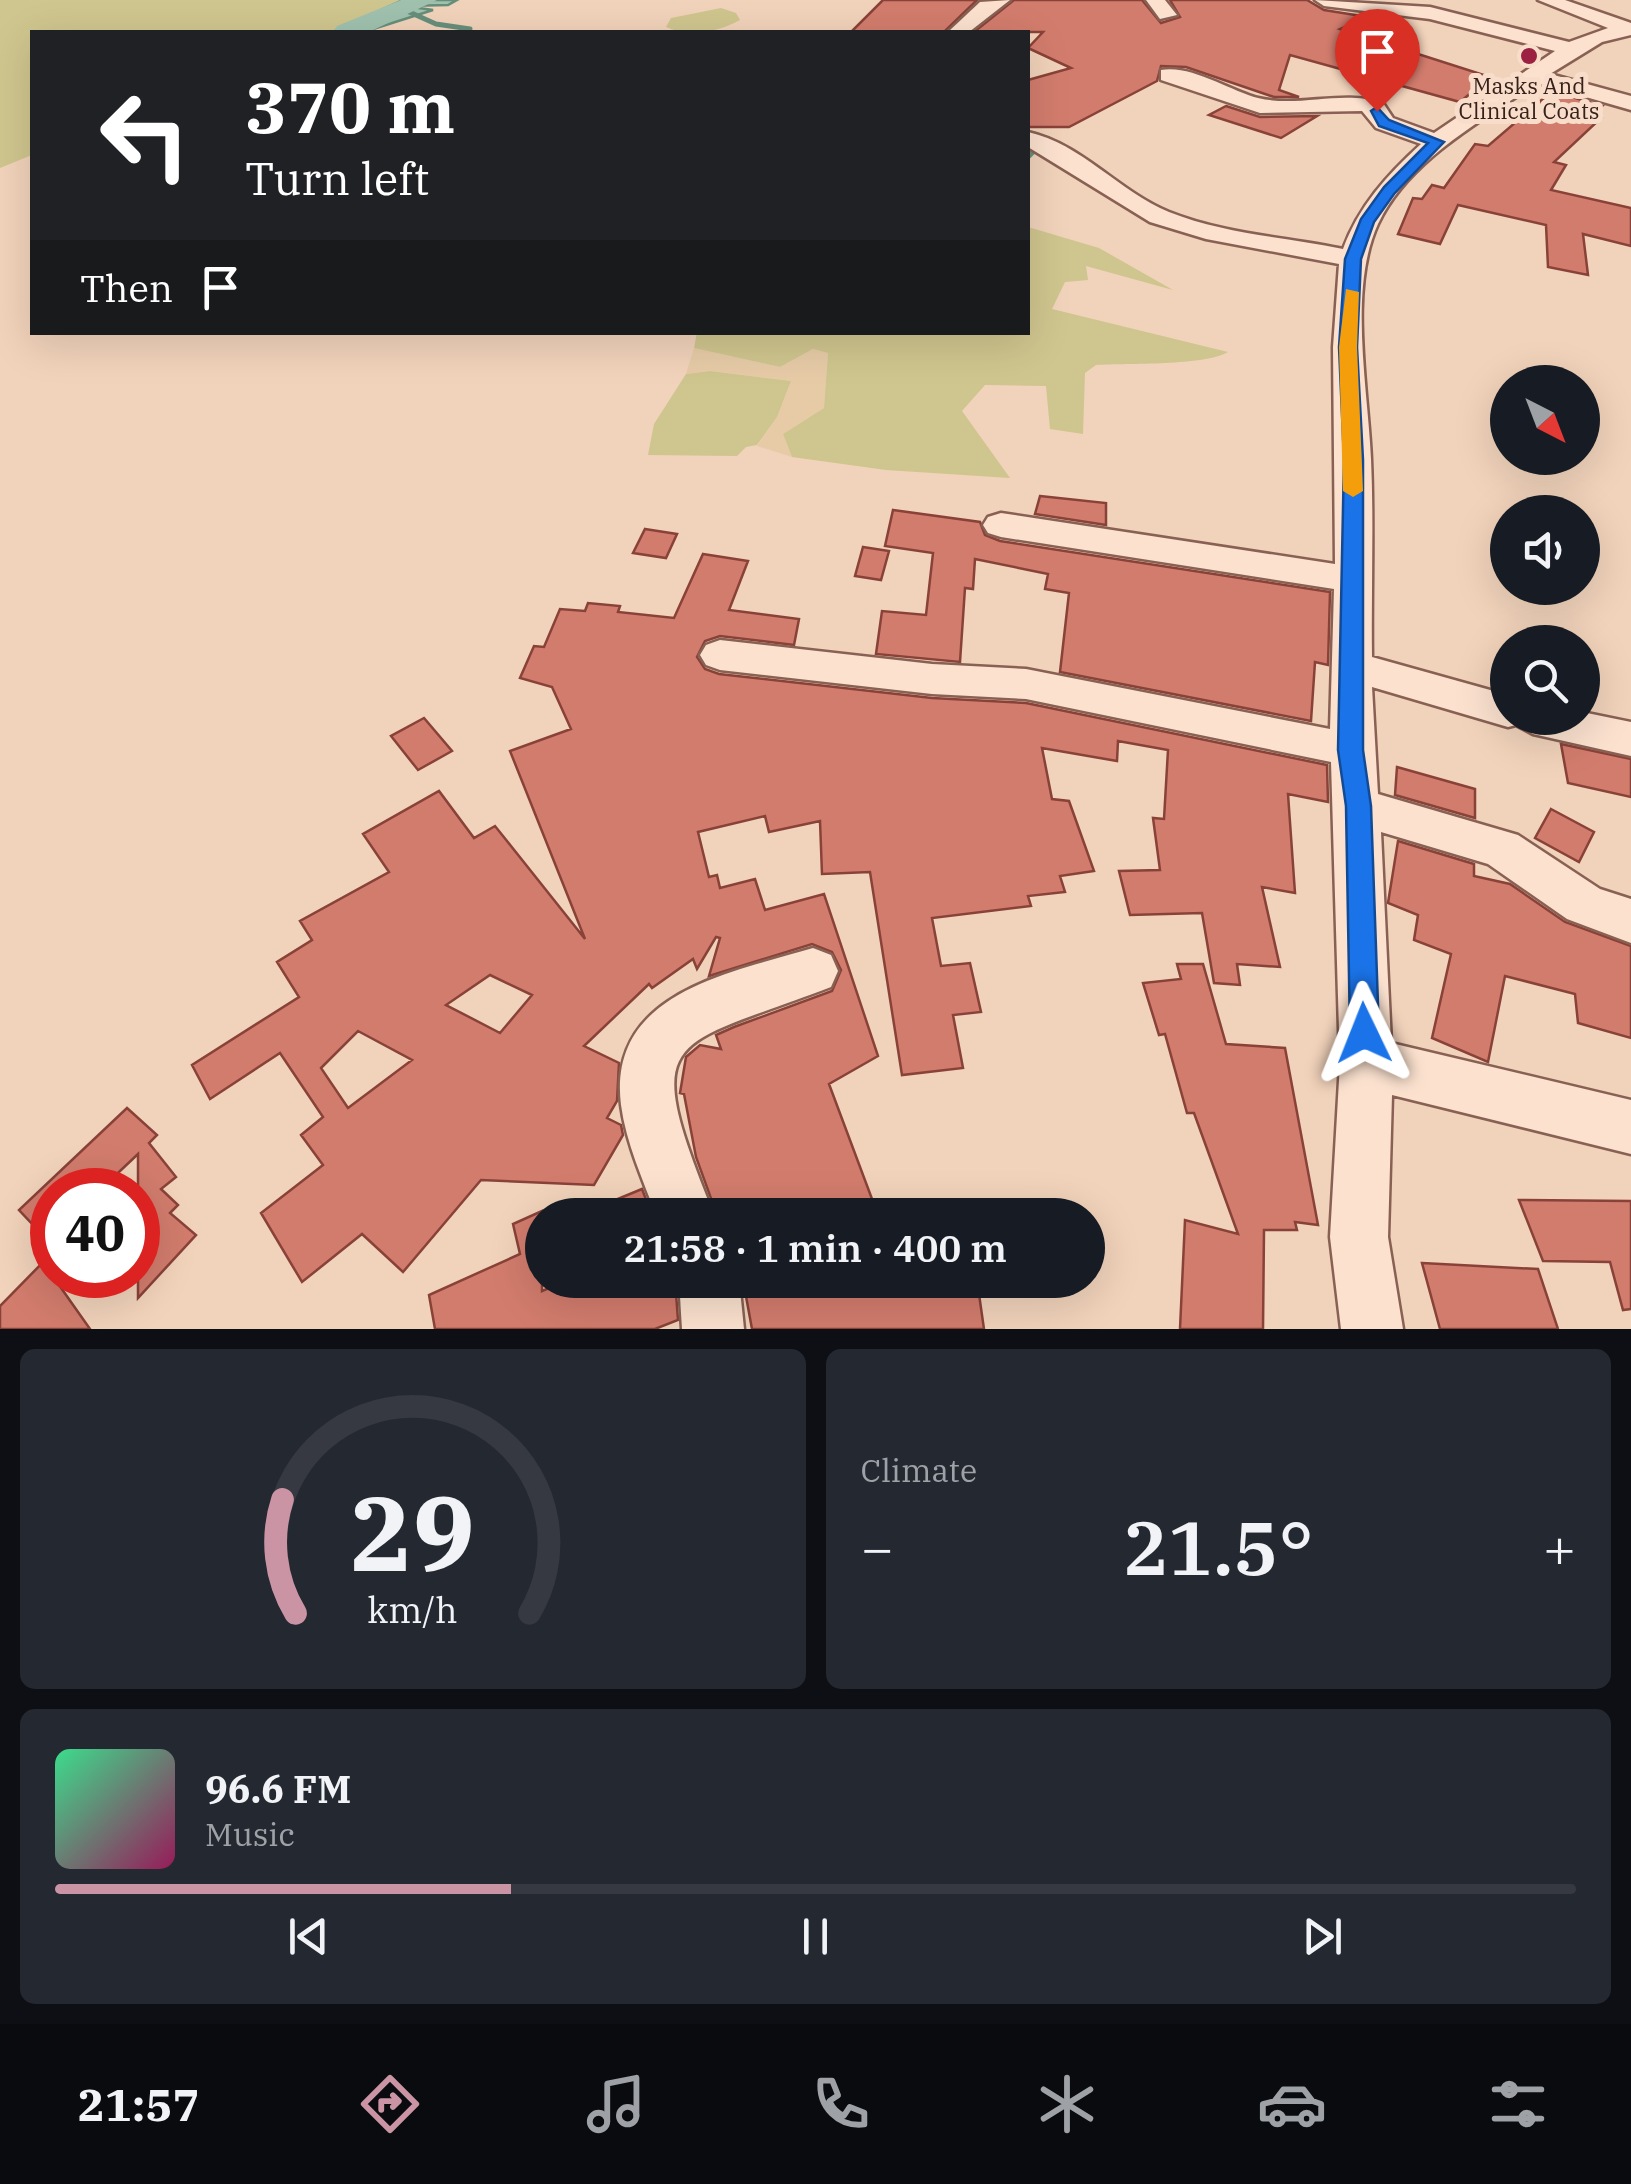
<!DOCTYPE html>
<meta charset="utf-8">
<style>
:root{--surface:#171b24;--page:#242831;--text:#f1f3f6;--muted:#9ea1a6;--line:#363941;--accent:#ca94a5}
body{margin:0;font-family:"IBM Plex Serif",serif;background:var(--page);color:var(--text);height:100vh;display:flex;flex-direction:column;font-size:38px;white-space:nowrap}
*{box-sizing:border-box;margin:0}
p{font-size:32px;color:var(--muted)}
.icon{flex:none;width:55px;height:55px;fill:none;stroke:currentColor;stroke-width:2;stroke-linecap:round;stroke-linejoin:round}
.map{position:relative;height:1329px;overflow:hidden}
.details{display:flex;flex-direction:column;gap:20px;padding:20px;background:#0d0f14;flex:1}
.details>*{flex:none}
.banner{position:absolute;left:30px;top:30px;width:1000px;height:305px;border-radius:0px;box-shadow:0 10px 40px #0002;background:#202124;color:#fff;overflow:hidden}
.needle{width:65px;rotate:138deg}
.controls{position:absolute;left:1490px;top:365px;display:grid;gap:20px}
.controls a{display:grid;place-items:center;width:110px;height:110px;border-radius:50%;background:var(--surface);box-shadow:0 10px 40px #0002;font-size:50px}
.speed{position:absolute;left:30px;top:1168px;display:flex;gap:20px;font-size:50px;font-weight:700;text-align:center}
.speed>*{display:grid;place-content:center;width:130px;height:130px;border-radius:50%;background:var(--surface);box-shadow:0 10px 40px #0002;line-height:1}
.speed .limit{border:15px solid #d22;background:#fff;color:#111}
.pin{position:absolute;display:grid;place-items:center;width:85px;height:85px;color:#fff;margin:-102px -42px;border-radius:50% 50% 50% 0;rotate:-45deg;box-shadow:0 0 10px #0007}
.pin .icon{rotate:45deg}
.me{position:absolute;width:110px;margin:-55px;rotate:358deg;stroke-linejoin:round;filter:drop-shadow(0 0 8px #0008)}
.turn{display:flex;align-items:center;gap:35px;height:210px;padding:0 50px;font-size:45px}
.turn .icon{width:130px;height:130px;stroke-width:2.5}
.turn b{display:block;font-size:70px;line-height:85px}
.then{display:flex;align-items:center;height:95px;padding:0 50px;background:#0003;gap:20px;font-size:38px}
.big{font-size:75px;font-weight:600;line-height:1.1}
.details .widget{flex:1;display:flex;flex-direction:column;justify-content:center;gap:15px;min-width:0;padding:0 35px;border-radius:15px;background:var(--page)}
.details .dial{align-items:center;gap:0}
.dial svg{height:260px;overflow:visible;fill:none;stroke:var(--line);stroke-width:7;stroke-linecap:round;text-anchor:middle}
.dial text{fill:var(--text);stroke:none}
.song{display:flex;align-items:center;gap:30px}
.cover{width:120px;height:120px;border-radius:15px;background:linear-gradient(135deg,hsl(150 70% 55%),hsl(330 70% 35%))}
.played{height:10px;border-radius:5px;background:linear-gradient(90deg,var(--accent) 30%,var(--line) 30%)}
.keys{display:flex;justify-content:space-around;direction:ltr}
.heat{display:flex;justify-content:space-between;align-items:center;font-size:55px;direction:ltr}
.details .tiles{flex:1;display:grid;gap:20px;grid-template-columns:1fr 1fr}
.widget:last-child{grid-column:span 2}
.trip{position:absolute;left:525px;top:1198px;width:580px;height:100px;border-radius:50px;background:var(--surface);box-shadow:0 10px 40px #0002;font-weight:600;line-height:100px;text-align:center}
.menu{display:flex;height:160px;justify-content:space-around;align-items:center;background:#090b0e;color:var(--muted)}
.menu .icon{width:70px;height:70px}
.menu .current{color:var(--accent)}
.menu b{font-size:45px;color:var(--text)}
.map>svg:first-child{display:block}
.farmland{fill:#e7cba7}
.green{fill:#cfc58e}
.water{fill:#9fc1ae;stroke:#668e7a;stroke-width:2.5}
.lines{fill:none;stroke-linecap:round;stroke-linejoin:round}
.stream{stroke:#668e7a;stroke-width:5}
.river{fill:#9fc1ae;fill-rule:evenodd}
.building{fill:#d27c6d;stroke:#894238;stroke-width:2.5;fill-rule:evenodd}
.minor-casing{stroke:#886154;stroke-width:5}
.minor{fill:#fbe1ce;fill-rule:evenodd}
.route{fill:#1a73e8;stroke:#114b97;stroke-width:2.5}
.slow{fill:#f59e0b}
.poi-dot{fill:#9b2042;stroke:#f8deca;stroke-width:4}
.labels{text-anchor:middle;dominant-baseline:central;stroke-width:10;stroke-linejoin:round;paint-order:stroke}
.far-poi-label{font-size:22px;fill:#36201a;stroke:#f8deca}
</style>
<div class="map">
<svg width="1631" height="1329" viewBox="0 0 1631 1329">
<rect width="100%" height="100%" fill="#f1d2ba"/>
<!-- farmland -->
<polygon class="farmland" points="694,348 780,367 813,349 828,353 824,408 783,434 792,457 757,446 777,417 791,381 710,371 686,374"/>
<!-- green -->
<g class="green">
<polygon points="0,0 403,0 333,32 32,32 32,155 0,168"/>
<path d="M721,8L736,13L740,20C718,32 688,38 666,27L671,18Z"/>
<path d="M1028,227L1099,248L1173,290L1086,266L1088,280L1065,282L1052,309L1228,352C1204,366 1128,363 1096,365L1085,373L1083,434L1050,429L1046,386L985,385L962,411L1010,478L886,470L792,457L783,434L824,408L828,353L813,349L780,367L694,348L697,332H1028Z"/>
<polygon points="710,371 791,381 777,417 757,445 746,447 737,456 648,455 654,424 686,374"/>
</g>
<!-- water -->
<polygon class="water" points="403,0 457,0 448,5 405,6 433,10 364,32 333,32"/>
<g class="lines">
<!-- stream -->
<g class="stream">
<polyline points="407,11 436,24 470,29"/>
<polyline points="1028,157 1037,148"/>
</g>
<!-- river -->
<polygon class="river" points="401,0 437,0 369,32 333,32 337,26"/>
</g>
<!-- building -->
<g class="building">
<polygon points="883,0 977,0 944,32 851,32"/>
<polygon points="1014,0 1142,0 1161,23 1180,17 1170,0 1307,0 1324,10 1368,17 1340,29 1490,77 1460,102 1290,55 1279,90 1299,97 1274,97 1186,67 1161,66 1157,81 1069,127 1028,127 1028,80 1071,68 1028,48 1043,32 974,32"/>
<polygon points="1552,91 1602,106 1589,114 1601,118 1554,162 1566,165 1551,190 1631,208 1631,246 1583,234 1588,275 1548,267 1546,225 1458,205 1440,244 1398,234 1413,198 1422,199 1432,185 1444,188 1475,144 1488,146"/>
<polygon points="1226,106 1260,117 1317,116 1281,138 1209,115"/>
<polygon points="1040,496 1106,503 1106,525 1035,514"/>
<polygon points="893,510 980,522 985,535 1000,541 1330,592 1328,665 1315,662 1311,721 1060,672 1069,593 1045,589 1048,574 975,559 973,589 965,588 960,662 876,654 882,611 926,615 933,553 885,546"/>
<polygon points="645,529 677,534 666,558 633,553"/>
<polygon points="863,547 889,551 881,580 855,576"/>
<path d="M703,554L748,561L729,610L799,619L794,645L720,636L705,641L697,657L705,669L719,674L932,698L1026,703L1327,765L1328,802L1288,794L1295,893L1262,887L1280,967L1237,964L1240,985L1214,983L1202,913L1130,915L1119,871L1160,870L1153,818L1164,819L1168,750L1118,741L1117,761L1042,748L1052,799L1069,801L1094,871L1060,876L1065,892L1028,896L1031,906L932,918L941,966L970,963L981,1012L953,1015L963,1068L902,1075L870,872L822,874L820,821L769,832L765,816L698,832L709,877L717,875L720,888L755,879L765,910L824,894L878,1056L829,1084L878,1215H717L696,1157L684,1094L680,1093L686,1057L700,1045L721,1049L716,1035L734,1027L832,991L841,970L832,952L812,944L709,976L720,938L716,937L697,969L693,959L652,988L649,984L584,1046L619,1063L617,1101L607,1118L621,1125L623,1135L594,1185L481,1180L403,1272L362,1234L302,1282L261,1213L323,1165L301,1135L323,1117L280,1053L210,1099L192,1065L299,997L277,962L312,940L300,921L389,872L363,834L439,791L474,838L495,826L585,939L510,751L571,729L552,687L520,678L534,646L544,647L560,609L585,611L588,603L620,606L618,612L674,618ZM490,975L532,995L500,1033L446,1005ZM358,1031L412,1060L348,1108L321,1068Z"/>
<polygon points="424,718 452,751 418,770 391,736"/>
<polygon points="1561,744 1631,759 1631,797 1568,783"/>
<polygon points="1397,767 1475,789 1475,818 1395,795"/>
<polygon points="1551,809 1594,832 1579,862 1535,838"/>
<polygon points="1398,841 1474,864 1474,876 1510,884 1565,922 1631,946 1631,1038 1578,1023 1575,994 1505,976 1488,1062 1432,1038 1451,954 1414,940 1418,915 1388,903"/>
<polygon points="1177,964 1203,964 1226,1044 1285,1048 1318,1225 1295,1222 1297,1230 1264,1230 1263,1329 1180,1329 1185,1220 1238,1234 1194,1113 1187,1113 1165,1034 1159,1035 1143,983 1181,979"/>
<polygon points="127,1108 157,1135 149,1143 176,1177 161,1189 178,1205 170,1213 196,1235 138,1298 138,1154 100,1190 52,1190 52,1245 19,1210"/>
<polygon points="642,1189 652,1215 581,1215 581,1214"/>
<polygon points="1519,1200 1631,1201 1631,1309 1623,1310 1610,1262 1543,1261"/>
<polygon points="542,1211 542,1291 568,1280 675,1280 678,1320 655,1329 435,1329 429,1295 520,1254 513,1224"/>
<polygon points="52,1253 52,1275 90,1329 0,1329 0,1306"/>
<polygon points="1422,1263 1538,1269 1558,1329 1440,1329"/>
<polygon points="743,1280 977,1280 984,1329 752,1329"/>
</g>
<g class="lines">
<!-- minor casing -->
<g class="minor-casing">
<g id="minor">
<polygon points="1010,0 969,32 948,32 980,2"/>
<polygon points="1146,0 1165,0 1177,15 1160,19"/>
<path d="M1315,0L1430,7L1569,42L1608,28L1538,0H1565L1631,23V35L1602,42L1550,74L1631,96V110L1537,83C1482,121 1408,160 1378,224C1348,289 1368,388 1371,459C1374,525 1371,591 1372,657L1508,695V718H1582V712L1631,722V756L1533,734L1516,725L1508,727L1372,687L1378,794L1518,835L1600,889L1631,899V943L1567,919L1488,864L1381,832L1391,1043L1631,1100V1154L1392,1095L1388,1237L1403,1329H1341L1330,1237L1340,1063L1331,762L1026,699L932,694L720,670L706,665L700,655L706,645L720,640L932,664L1026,669L1330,729L1334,589L1001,537L988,533L983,525L988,517L1001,513L1335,564L1333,347L1339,264L1206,239L1150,222L1028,147V132C1082,144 1118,191 1169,212C1224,234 1285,237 1343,249C1359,206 1387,175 1421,144L1376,128L1362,111L1260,113L1161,80V70C1190,64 1231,91 1258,98C1299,108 1343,89 1383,103L1393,118L1434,133L1555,51L1430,19L1324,6Z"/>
<path d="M813,948L831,955L838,971L831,987C666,1050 639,1030 714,1215H656C643,1180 626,1143 621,1105C607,992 730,973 813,948Z"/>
<polygon points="679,1280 739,1280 744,1329 682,1329"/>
</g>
</g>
<!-- minor -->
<use href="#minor" class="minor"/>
</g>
<!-- route -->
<polygon class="route" points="1377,107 1389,120 1444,142 1394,194 1374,222 1361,259 1357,347 1363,460 1363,750 1371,806 1379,1033 1375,1043 1364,1047 1354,1043 1350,1033 1346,806 1338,750 1344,460 1339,347 1345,259 1361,219 1384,187 1428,143 1379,126 1371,111"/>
<!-- slow -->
<polygon class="slow" points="1346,289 1359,292 1357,347 1363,491 1353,497 1343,491 1339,347"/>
<!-- markers -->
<circle class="poi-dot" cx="1529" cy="56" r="10"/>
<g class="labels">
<!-- far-poi labels -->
<g class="far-poi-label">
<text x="1529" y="85">Masks And<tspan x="1529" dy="25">Clinical Coats</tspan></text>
</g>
</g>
</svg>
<div class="controls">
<a><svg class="needle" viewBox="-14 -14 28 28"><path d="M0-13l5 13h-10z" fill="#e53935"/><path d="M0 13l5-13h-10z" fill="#9ea1a6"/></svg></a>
<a><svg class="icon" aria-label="sound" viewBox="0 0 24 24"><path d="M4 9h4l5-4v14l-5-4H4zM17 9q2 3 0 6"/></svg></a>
<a><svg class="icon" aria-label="search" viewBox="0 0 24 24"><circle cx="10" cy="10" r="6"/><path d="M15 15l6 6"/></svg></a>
</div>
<div class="speed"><div class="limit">40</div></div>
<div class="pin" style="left:1377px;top:111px;background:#d93025"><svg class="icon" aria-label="arrive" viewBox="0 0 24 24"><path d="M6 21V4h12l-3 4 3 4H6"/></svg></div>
<svg class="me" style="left:1364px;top:1033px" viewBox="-20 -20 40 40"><path d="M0-17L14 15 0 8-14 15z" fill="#1a73e8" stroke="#fff" stroke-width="4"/></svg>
<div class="trip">21:58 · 1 min · 400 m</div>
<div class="banner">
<div class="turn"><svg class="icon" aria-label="left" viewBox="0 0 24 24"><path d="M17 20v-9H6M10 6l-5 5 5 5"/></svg><div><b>370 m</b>Turn left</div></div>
<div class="then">Then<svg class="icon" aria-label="arrive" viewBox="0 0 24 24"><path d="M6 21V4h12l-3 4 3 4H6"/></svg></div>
</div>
</div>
<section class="details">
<div class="tiles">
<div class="widget dial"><svg viewBox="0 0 100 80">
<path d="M14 69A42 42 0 1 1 86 69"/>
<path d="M14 69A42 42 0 0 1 10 34" stroke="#ca94a5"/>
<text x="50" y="56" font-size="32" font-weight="700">29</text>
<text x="50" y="72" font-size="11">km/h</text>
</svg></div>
<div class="widget"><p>Climate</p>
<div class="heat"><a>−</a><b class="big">21.5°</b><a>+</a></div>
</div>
<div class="widget">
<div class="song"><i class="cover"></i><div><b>96.6 FM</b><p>Music</p></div></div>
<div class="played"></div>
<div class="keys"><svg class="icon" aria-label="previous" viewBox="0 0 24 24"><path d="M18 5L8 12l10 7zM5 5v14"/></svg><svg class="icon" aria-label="pause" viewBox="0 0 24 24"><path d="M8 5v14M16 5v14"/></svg><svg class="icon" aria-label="next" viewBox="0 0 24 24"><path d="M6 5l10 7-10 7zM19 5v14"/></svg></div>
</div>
</div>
</section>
<nav class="menu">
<b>21:57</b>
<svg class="icon current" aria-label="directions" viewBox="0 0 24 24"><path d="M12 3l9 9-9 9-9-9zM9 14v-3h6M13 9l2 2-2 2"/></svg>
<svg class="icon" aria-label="music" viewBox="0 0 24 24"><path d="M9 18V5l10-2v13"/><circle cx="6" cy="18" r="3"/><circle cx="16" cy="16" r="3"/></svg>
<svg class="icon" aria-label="phone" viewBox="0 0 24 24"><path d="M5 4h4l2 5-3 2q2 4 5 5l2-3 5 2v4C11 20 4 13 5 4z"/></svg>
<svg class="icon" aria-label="climate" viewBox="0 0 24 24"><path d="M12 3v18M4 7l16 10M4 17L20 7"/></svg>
<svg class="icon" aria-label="car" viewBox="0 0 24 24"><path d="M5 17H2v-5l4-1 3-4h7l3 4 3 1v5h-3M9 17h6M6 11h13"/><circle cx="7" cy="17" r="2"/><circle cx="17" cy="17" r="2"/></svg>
<svg class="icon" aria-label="filters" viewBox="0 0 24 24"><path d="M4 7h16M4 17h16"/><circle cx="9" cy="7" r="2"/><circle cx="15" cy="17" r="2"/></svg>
</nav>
